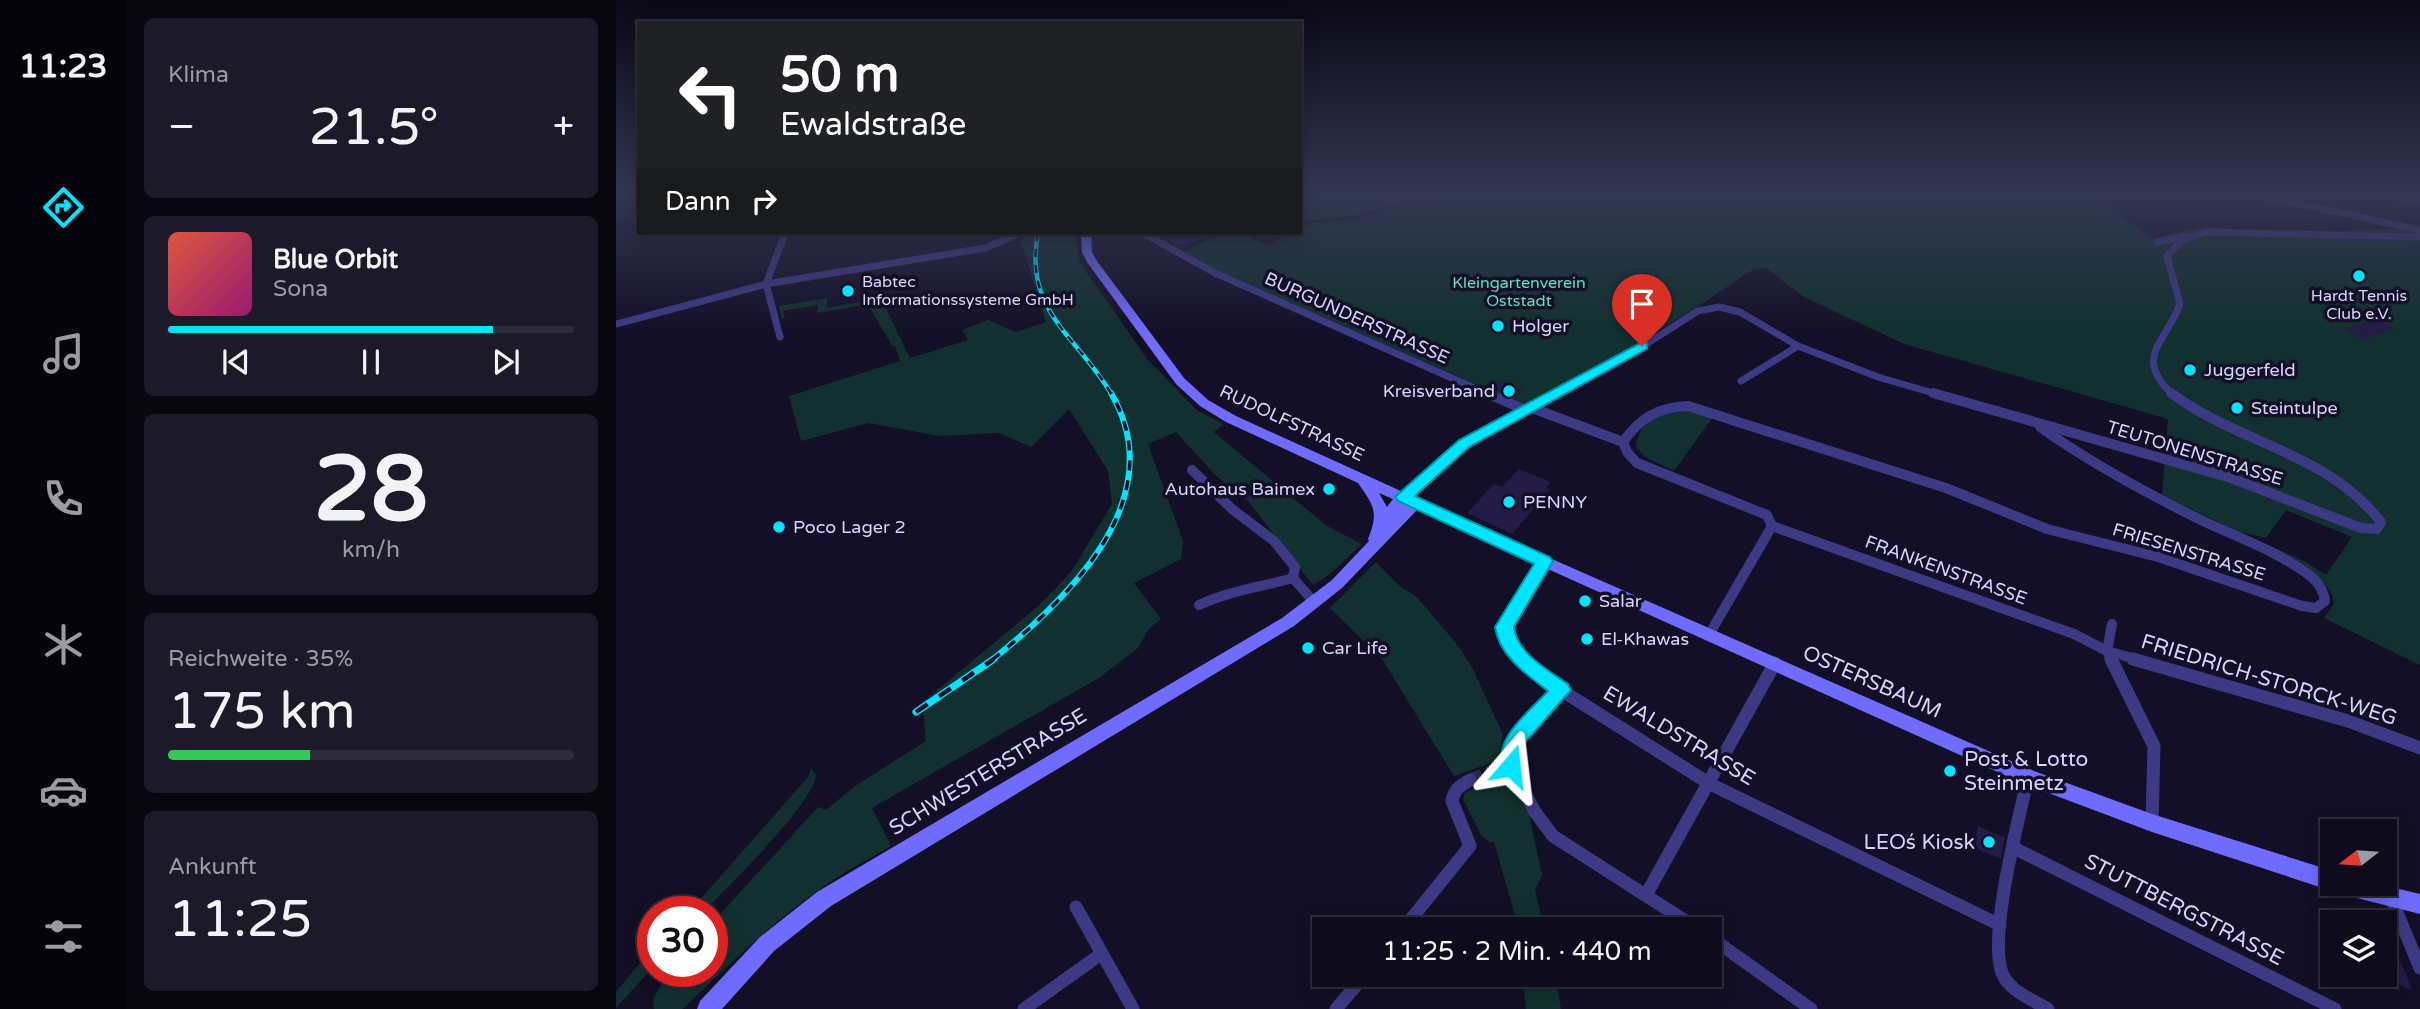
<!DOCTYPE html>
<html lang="de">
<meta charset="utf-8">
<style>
:root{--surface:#0e0b1c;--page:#1c1929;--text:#f1f3f6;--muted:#9b9ba3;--line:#2e2b3b;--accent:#00e5ff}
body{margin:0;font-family:"Varela Round",sans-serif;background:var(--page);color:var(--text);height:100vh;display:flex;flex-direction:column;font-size:26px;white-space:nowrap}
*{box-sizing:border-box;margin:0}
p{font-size:23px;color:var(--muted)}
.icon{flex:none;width:38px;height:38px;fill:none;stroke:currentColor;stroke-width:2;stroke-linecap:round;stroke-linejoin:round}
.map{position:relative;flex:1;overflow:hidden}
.sheet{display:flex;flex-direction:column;gap:18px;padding:18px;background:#08060f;width:490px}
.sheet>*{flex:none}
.banner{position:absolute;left:21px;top:21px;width:665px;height:214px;border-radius:0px;box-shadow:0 4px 18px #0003,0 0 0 2px var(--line);background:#202124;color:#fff;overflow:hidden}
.needle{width:46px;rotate:253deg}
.buttons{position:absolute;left:1704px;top:819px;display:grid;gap:14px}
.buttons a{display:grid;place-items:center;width:77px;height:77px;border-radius:0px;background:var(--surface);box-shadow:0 4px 18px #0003,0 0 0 2px var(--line);font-size:35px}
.speed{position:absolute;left:21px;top:896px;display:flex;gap:14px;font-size:35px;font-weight:700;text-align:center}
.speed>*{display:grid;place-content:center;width:91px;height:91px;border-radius:50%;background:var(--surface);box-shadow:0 4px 18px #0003,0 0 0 2px var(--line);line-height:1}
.speed .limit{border:10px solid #d22;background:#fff;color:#111}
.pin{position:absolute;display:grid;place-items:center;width:60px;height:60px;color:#fff;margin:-72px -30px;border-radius:50% 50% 50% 0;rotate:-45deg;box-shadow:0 0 7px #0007}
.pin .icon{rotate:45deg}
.me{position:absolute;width:77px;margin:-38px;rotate:17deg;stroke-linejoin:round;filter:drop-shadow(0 0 5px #0008)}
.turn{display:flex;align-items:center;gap:24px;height:147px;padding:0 28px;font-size:32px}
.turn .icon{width:91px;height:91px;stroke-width:2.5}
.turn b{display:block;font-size:49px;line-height:60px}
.then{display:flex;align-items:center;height:66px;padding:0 28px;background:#0003;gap:14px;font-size:26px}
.big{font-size:52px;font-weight:600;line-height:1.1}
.sheet .card{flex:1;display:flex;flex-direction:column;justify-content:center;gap:10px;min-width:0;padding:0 24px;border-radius:10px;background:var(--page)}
.sheet .dial{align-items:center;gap:0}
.dial b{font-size:91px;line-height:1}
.song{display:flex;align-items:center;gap:21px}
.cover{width:84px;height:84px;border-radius:10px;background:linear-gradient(135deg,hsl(10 70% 55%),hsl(320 70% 35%))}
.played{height:7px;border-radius:4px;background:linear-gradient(90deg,var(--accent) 80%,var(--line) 80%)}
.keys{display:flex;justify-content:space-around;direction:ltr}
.heat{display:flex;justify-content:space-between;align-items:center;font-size:38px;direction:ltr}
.charge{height:10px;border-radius:5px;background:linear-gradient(90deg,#34c759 35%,var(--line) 0)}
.trip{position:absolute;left:696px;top:917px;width:410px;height:70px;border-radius:0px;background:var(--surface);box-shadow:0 4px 18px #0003,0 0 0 2px var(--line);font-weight:600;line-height:70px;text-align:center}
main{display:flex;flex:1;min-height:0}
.dock{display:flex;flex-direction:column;width:126px;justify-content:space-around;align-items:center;background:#06040b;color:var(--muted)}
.dock .icon{width:49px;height:49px}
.dock .active{color:var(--accent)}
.dock b{font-size:32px;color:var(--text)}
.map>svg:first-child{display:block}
.green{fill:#12302f}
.building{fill:#241b47}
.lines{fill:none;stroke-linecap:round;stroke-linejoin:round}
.street-tunnel{stroke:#312d47;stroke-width:13;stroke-dasharray:13 6;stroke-linecap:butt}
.street-far2{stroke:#3d3a85;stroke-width:7}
.street-far1{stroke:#3d3a85;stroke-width:10}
.street{stroke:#3d3a85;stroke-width:13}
.secondary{fill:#6f6bff;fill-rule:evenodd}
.rail-far2-casing{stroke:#00e5ff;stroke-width:4.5}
.rail-far1-casing{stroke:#00e5ff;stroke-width:6}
.rail-casing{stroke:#00e5ff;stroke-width:7}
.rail-far2{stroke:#130f26;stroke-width:2.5;stroke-dasharray:8;stroke-linecap:butt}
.rail-far1{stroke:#130f26;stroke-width:3.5;stroke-dasharray:10;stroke-linecap:butt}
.rail{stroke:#130f26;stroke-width:4.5;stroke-dasharray:14;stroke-linecap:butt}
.route{fill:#00e5ff;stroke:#0095a6;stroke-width:2}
.poi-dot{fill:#00e5ff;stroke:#130f26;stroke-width:2.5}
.labels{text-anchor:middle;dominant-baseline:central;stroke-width:7;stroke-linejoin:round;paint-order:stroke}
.far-poi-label{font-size:16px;fill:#d9d4ff;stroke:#130f26;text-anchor:start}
.far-park-label{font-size:16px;fill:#5fe0c0;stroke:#130f26}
.street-label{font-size:18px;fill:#d9d4ff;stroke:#130f26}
.poi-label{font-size:18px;fill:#d9d4ff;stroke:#130f26;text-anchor:start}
.near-street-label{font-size:21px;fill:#d9d4ff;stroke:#130f26}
.near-poi-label{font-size:21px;fill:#d9d4ff;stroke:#130f26;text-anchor:start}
</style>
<main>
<nav class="dock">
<b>11:23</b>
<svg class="icon active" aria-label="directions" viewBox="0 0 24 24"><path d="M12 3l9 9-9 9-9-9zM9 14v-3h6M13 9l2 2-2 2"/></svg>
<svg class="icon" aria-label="music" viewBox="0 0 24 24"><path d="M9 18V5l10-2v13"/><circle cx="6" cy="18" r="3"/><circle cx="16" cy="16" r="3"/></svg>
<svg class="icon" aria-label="phone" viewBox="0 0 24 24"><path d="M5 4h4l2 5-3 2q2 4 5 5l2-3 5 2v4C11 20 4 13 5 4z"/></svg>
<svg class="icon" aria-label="climate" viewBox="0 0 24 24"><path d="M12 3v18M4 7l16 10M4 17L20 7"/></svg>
<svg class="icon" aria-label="car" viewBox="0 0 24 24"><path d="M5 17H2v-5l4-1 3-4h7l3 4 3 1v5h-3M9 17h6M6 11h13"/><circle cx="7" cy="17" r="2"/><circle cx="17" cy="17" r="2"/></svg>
<svg class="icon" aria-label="filters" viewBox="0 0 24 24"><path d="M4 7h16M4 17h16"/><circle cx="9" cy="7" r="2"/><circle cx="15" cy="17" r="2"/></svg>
</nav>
<section class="sheet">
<div class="card"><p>Klima</p>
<div class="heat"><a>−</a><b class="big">21.5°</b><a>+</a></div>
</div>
<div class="card">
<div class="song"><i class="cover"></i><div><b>Blue Orbit</b><p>Sona</p></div></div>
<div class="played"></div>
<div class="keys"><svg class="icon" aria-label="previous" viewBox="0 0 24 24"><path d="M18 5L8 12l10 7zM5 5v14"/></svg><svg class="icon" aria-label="pause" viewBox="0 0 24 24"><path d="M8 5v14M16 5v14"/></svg><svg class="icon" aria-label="next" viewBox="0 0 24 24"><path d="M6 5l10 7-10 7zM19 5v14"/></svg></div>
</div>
<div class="card dial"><b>28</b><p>km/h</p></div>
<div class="card"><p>Reichweite · 35%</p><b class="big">175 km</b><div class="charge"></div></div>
<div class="card"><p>Ankunft</p><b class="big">11:25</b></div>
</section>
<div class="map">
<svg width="1804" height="1009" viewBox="0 0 1804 1009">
<rect width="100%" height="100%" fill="#130f26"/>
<!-- green -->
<g class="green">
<path d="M684,192H797C775,212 723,219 693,220H687L690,213L684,212Z"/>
<path d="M804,192H1496L1477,197L1538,239C1563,232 1599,220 1623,234L1727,236L1726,231L1784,228L1804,232V665L1708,618L1718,604C1717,574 1657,551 1634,537L1686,560L1710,575L1736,537L1670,510L1650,538L1623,532L1546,495L1552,419L1288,344L1188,297L1150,268L1138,269L1078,309L1000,356L907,405L600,270L566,252C605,234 610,224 651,245L677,233H684V229L697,223L742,219L810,198L798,197Z"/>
<path d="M413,233H459L464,263L532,360L582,411L608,424L598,432L711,526L746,544L713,575L697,585L632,501L600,476L560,432L532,444L567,541L565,559L518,583L545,619L533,629L522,648L483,678L256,808L275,846C254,858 233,869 214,882C161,918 115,962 69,1007L66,1009H38L37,999L53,971H96V923L202,807L210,810L239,786L310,741L307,711L303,705L420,608L455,572L496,504L492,471L453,409L415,447L383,433L324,436L252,423L185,441L173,396L284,361L279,346H276L253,306H241L201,313L202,305L167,311L169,318L166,319L163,306L211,298V308L265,298L294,358L352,340L346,330L372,320L400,332L430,322L405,241Z"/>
<path d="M1053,411H1076L1097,417L1058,471L1029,457L1020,446C1021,426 1038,418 1053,411Z"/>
<polygon points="760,562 782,585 801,597 844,648 858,671 887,735 882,759 878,762 838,776 766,659 714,608"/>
<path d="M195,768L200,775C199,802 110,888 88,912H73L192,777Z"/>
<polygon points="884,775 893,777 913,814 926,875 919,890 928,929 903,929 878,842 873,842 865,835 847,799 849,793"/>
<polygon points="37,947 37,967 0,1008 0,992"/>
<polygon points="907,975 939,975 945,1009 910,1009"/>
</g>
<!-- building -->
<g class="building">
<polygon points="539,233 598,233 566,248"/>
<polygon points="1762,320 1779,329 1747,339 1729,329"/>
<polygon points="886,380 907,389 898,397 877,388"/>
<polygon points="903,469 935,482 930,488 934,490 896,534 851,513 878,484 886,487"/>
<polygon points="1362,826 1389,838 1385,859 1357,847"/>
<polygon points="1769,956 1785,962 1796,990 1769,979"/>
</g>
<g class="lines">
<!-- street-tunnel -->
<polyline class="street-tunnel" points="854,780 875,772"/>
<!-- street-far2 -->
<g class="street-far2">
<polyline points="1630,192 1804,230"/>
<polyline points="1760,192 1804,201"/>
<polyline points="527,233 599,273 874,395"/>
<polyline points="1541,242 1569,236"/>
<polyline points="0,324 150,284 369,248 404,233"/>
<polyline points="164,337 150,284 169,233"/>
<polyline points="1125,381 1182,346"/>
<polyline points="939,395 1008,358 1082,311 1103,307 1124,312 1182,346 1262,377 1324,395"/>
<path d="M1557,395C1516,357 1550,343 1564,304L1551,256L1568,239L1591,232L1804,237"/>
</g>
<!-- street-far1 -->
<g class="street-far1">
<polyline points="870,393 907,409"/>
<path d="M1317,393L1615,478L1745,528L1761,529L1765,522C1709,451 1623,444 1555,393"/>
<polyline points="916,408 1007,442"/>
<path d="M1007,442C1024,418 1042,407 1072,406L1330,488L1431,529L1542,557L1686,606L1700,608L1709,601C1708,592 1703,584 1697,578C1666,553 1623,538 1587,521C1530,493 1476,464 1424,427"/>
<polyline points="1007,442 1011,452 1021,463 1151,515 1156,526"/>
<polyline points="576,470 616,509 658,541 679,567 677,578"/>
<polyline points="787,497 848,443 942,393"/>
<polyline points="1156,526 1458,634 1491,651 1523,660"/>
<path d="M583,605C613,591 645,587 677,578L698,602"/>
<polyline points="1094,633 1156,526"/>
<polyline points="907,660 895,647 888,627 928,561"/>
<polyline points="1496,660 1491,651 1496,624"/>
</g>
<!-- street -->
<g class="street">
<polyline points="905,659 945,690 1094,784 1384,925"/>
<polyline points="1495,659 1538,746 1536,823"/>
<polyline points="1517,659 1732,721 1804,748"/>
<polyline points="945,690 898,742 895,766 919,812 937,836 1082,929"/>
<polyline points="875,772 895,766"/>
<path d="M1412,777C1403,819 1372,935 1386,973C1393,991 1417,1000 1432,1009"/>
<polyline points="1398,848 1719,1009"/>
<polyline points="1030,895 1159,663"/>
<polyline points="1775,898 1804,968"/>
<polyline points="460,907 517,1009"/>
<path d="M787,929L854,846L836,801C838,789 844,786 854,780"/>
<polyline points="1094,937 1195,1009"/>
<polyline points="408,1009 485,954"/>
<polyline points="720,1009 749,975"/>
</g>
<!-- secondary -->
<path class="secondary" d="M465,233H475L476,252L481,261L568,378L592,400L620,416L897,542L1418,771L1536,814L1717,871V884H1762L1804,894V914L1725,894L1536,832L1406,783L801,510L726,588L678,626L215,906L158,951L106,1009H81L84,1001L144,937L201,892L666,618L716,580L753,541L752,539C763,512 758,506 742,483L610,422L584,406L560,384L471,262L466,252ZM763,493L777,499L771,507Z"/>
<!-- rail-far2 casing -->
<g class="rail-far2-casing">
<path id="rail-far2" d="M422,233C407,312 461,335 496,395"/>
</g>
<!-- rail-far1 casing -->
<g class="rail-far1-casing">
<path id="rail-far1" d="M376,660C452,599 557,499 495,393"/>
</g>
<!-- rail casing -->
<g class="rail-casing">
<polyline id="rail" points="300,712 378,659"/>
</g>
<!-- rail-far2 -->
<use href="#rail-far2" class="rail-far2"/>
<!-- rail-far1 -->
<use href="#rail-far1" class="rail-far1"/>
<!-- rail -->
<use href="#rail" class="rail"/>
</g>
<!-- sky -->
<linearGradient id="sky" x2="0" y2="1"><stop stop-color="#0a0815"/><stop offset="0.58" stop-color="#333752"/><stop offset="1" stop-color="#333752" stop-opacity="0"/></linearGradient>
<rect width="1804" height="333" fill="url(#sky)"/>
<!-- route -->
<path class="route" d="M1026,342L1031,343V349L853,447L799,496L934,557L937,561L898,627C901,653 932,670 952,684L955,690L907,745L902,772L895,775L888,772C873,741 914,711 932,691C911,675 883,656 879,627L918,564L782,501L779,497L843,440Z"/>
<!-- markers -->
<g class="poi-dot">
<circle cx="1743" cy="276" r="7"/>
<circle cx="232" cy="291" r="7"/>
<circle cx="882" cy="326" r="7"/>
<circle cx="1574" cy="370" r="7"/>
<circle cx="893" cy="391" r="7"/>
<circle cx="1621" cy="408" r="7"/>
<circle cx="713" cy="489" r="7"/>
<circle cx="893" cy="502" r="7"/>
<circle cx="163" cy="527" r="7"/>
<circle cx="969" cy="601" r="7"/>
<circle cx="971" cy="639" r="7"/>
<circle cx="692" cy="648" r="7"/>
<circle cx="1334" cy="771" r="7"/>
<circle cx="1373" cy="842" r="7"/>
</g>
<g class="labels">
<!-- far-poi labels -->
<g class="far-poi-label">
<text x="246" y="282">Babtec<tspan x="246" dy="18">Informationssysteme GmbH</tspan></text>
<text x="1743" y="296" text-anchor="middle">Hardt Tennis<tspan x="1743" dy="18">Club e.V.</tspan></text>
</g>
<!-- far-park labels -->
<g class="far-park-label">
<text x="903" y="283">Kleingartenverein<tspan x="903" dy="18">Oststadt</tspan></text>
</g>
<!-- street labels -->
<g class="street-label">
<text transform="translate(741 318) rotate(24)">BURGUNDERSTRASSE</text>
<text transform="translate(676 423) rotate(25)">RUDOLFSTRASSE</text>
<text transform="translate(1579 453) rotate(17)">TEUTONENSTRASSE</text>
<text transform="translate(1573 552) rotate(17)">FRIESENSTRASSE</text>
<text transform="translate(1330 570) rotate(20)">FRANKENSTRASSE</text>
</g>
<!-- poi labels -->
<g class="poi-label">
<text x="896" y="326">Holger</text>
<text x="1588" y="370">Juggerfeld</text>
<text x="879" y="391" text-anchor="end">Kreisverband</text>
<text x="1635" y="408">Steintulpe</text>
<text x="699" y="489" text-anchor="end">Autohaus Baimex</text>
<text x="907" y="502">PENNY</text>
<text x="177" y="527">Poco Lager 2</text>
<text x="983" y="601">Salar</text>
<text x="985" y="639">El-Khawas</text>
<text x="706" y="648">Car Life</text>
</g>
<!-- near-street labels -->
<g class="near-street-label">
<text transform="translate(1653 680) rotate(17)">FRIEDRICH-STORCK-WEG</text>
<text transform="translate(1256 682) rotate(24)">OSTERSBAUM</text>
<text transform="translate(1063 736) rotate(31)">EWALDSTRASSE</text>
<text transform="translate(372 772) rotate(-31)">SCHWESTERSTRASSE</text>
<text transform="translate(1568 910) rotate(27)">STUTTBERGSTRASSE</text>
</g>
<!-- near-poi labels -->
<g class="near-poi-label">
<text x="1348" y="759">Post &amp; Lotto<tspan x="1348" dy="24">Steinmetz</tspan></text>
<text x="1359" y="842" text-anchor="end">LEOś Kiosk</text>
</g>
</g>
</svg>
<div class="buttons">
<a><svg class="needle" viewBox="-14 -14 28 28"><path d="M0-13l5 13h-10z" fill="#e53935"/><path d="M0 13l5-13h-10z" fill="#9b9ba3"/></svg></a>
<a><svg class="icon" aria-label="layers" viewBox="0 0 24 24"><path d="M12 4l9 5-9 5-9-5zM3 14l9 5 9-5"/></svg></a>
</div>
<div class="speed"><div class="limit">30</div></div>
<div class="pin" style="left:1026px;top:346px;background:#d93025"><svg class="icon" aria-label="arrive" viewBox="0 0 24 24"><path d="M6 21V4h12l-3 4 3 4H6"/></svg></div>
<svg class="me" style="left:895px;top:766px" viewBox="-20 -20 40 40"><path d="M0-17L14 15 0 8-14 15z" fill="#00e5ff" stroke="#fff" stroke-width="4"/></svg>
<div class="trip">11:25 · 2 Min. · 440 m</div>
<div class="banner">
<div class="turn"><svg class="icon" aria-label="left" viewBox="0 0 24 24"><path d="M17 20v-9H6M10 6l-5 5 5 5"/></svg><div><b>50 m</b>Ewaldstraße</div></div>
<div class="then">Dann<svg class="icon" aria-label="right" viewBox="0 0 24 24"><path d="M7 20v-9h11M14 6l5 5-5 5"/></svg></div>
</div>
</div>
</main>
